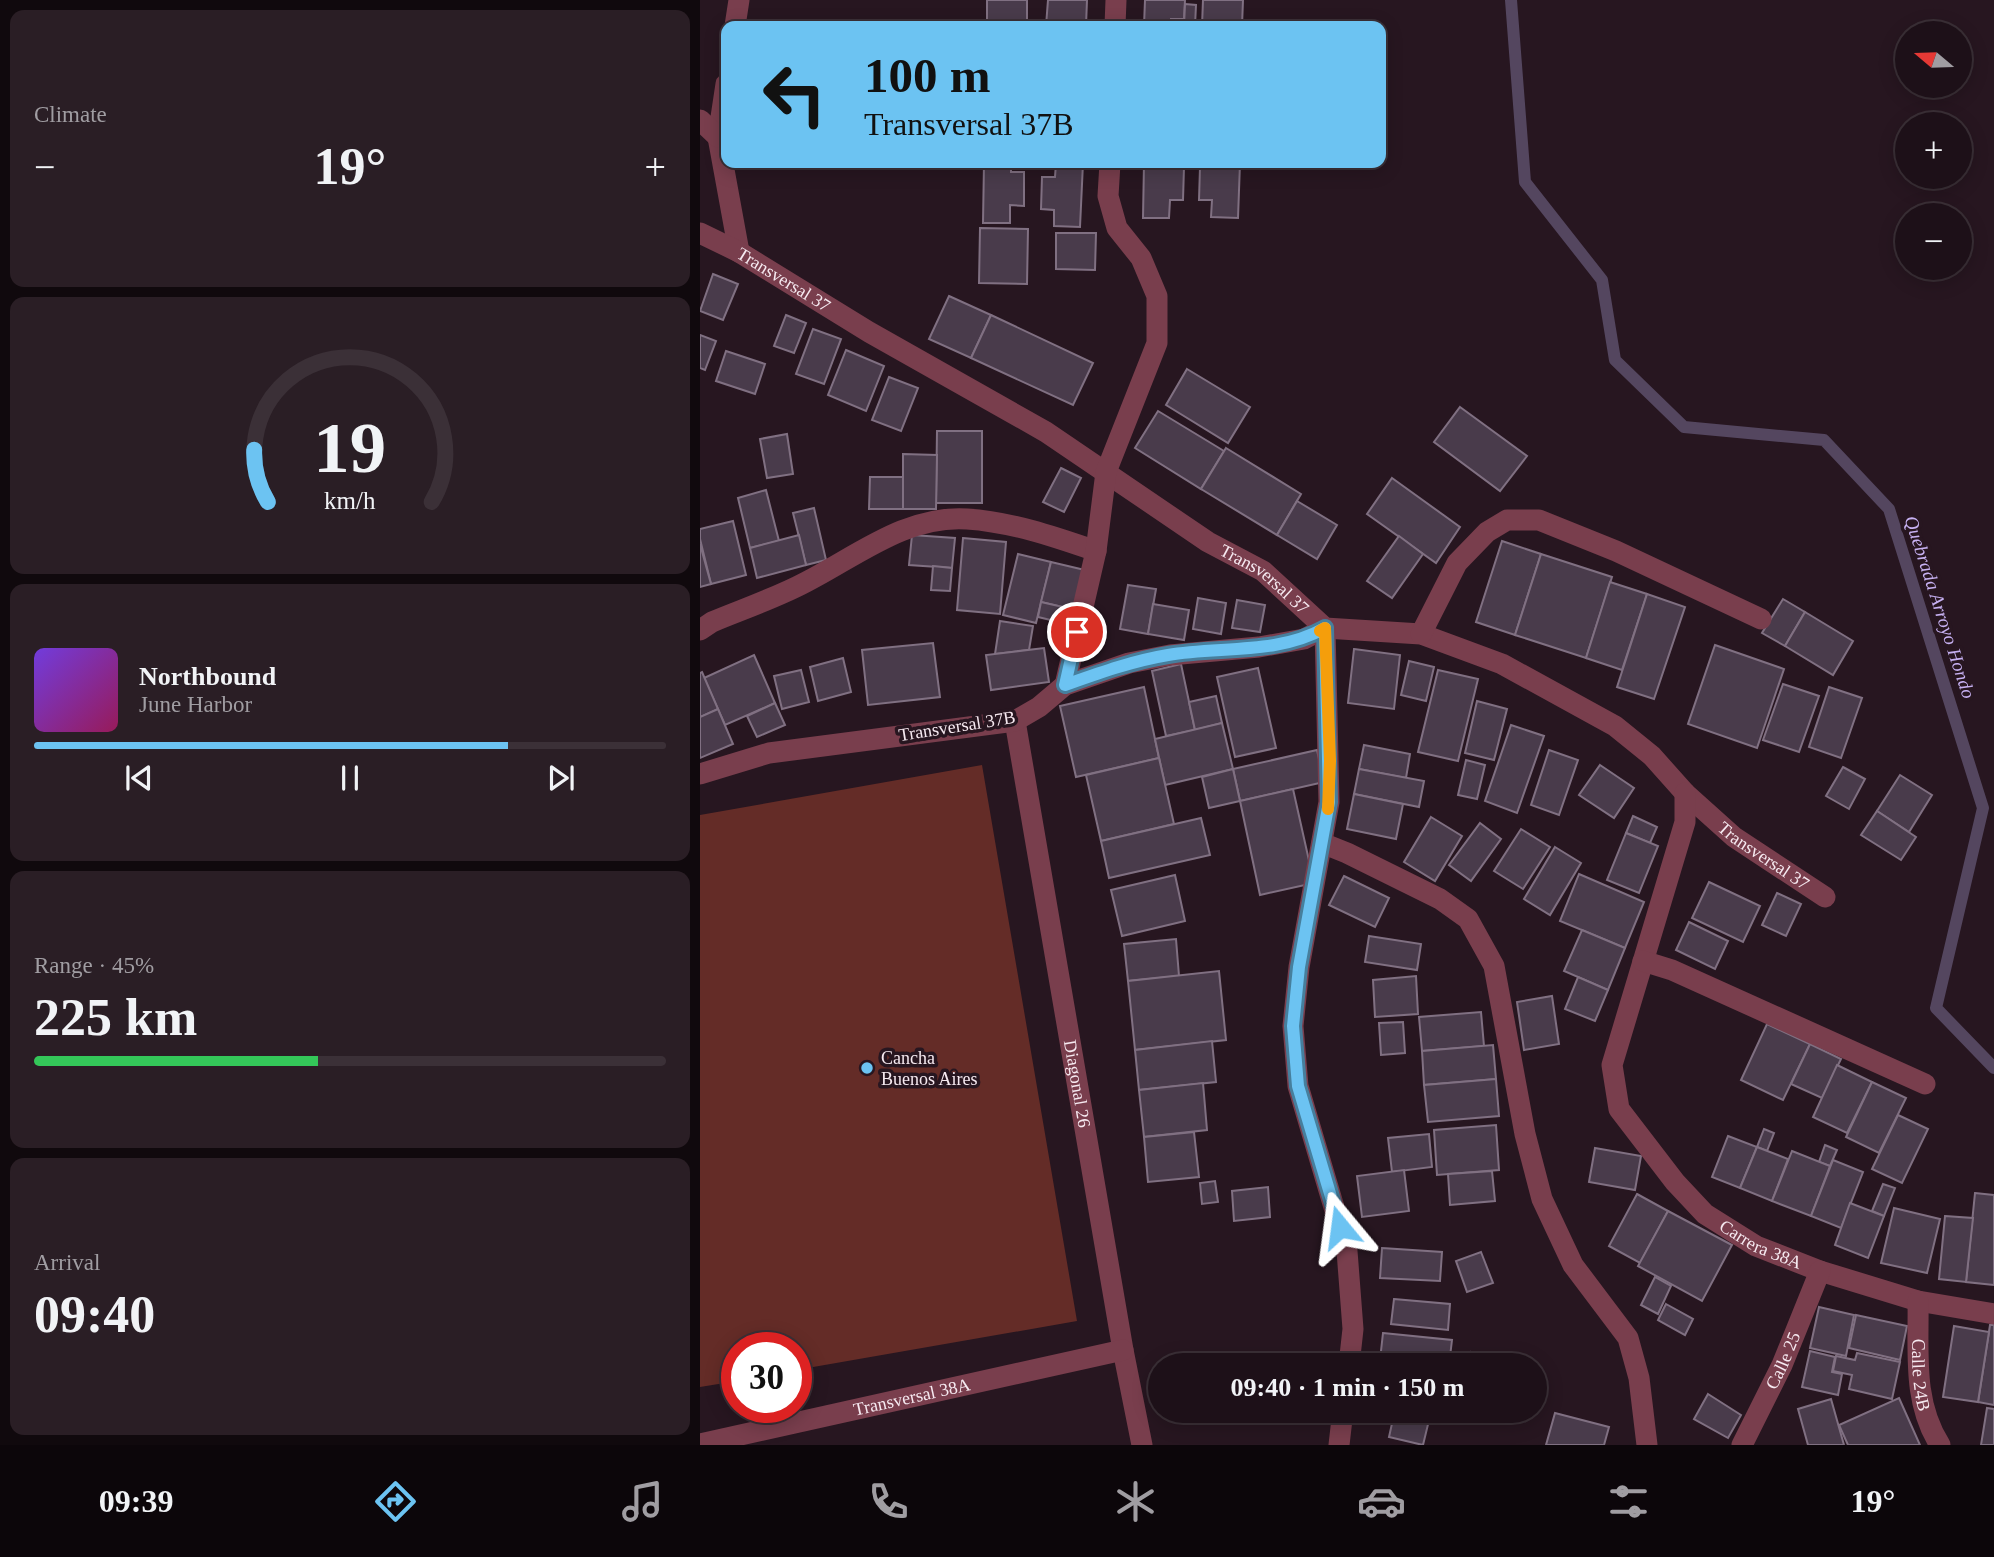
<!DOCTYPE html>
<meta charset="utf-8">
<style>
:root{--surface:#1d1018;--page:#2a1e25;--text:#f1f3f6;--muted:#a09da2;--line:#3b3037;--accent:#6cc3f2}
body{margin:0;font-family:"Times New Roman",serif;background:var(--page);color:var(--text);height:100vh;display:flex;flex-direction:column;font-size:26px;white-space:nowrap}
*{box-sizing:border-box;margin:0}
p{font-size:23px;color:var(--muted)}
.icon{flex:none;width:38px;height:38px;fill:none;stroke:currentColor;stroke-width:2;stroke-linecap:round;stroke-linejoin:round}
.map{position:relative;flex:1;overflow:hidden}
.drawer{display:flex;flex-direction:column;gap:10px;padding:10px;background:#10090d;width:700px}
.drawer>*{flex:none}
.banner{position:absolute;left:21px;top:21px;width:665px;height:147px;border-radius:14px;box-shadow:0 4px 18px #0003,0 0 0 2px var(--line);background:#6cc3f2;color:#111;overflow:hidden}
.needle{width:46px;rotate:289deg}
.fabs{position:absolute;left:1195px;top:21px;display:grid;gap:14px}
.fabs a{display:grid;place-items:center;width:77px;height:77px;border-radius:50%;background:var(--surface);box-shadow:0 4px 18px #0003,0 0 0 2px var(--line);font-size:35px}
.speed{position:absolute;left:21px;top:1332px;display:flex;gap:14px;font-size:35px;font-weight:700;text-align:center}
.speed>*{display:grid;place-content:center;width:91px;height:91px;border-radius:50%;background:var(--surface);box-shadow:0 4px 18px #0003,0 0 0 2px var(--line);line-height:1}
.speed .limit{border:10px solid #d22;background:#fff;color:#111}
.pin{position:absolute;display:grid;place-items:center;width:60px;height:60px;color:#fff;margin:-30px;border:4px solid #fff;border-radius:50%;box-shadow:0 2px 7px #0007}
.me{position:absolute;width:77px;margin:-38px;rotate:344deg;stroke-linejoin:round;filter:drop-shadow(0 0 5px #0008)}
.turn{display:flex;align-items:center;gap:24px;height:147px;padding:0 28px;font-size:32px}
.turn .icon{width:91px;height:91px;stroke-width:2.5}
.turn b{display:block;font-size:49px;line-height:60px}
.big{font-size:52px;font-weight:700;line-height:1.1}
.drawer .card{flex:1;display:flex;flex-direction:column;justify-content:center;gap:10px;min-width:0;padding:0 24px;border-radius:14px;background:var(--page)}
.drawer .dial{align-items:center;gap:0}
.dial svg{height:182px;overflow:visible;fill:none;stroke:var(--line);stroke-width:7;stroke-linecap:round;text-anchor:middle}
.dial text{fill:var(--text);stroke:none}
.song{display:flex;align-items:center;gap:21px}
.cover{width:84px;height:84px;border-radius:10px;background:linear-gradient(135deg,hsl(260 70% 55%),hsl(330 70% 35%))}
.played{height:7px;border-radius:4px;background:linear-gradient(90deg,var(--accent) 75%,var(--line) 75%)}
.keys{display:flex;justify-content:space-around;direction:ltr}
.heat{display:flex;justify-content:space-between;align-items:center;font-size:38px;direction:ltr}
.charge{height:10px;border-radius:5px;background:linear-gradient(90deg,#34c759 45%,var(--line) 0)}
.trip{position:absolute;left:448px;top:1353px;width:399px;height:70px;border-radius:35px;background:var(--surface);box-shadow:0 4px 18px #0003,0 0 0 2px var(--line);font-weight:700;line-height:70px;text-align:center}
.tab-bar{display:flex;height:112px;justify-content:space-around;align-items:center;background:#0c060a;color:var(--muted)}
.tab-bar .icon{width:49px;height:49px}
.tab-bar .selected{color:var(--accent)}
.tab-bar b{font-size:32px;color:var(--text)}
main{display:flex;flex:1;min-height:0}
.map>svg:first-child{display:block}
.green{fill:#642c27}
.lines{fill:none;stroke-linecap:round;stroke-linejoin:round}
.stream{stroke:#54465f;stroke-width:12}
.building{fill:#493b4b;stroke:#807082;stroke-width:2}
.minor{stroke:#793e4d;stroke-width:21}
.route-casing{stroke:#467f9d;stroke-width:18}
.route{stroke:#6cc3f2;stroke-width:12}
.slow{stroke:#f59e0b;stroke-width:12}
.poi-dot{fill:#6cc3f2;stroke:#271620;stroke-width:2.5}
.labels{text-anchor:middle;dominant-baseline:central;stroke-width:7;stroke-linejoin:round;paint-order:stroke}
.street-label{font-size:18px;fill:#f6e9f0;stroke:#271620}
.poi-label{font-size:18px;fill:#f6e9f0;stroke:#271620;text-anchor:start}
.water-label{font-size:19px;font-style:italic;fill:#c7b1f2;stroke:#271620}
</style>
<main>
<section class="drawer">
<div class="card"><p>Climate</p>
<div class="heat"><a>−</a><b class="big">19°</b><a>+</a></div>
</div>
<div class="card dial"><svg viewBox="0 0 100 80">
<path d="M14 69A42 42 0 1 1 86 69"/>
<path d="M14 69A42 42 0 0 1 8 46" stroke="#6cc3f2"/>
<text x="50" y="56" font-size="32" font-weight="700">19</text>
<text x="50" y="72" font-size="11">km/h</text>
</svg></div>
<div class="card">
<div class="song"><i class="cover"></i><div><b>Northbound</b><p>June Harbor</p></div></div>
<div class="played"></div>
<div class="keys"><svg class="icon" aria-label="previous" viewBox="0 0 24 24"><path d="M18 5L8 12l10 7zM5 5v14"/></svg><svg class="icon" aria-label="pause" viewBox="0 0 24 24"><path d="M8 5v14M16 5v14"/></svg><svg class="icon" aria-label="next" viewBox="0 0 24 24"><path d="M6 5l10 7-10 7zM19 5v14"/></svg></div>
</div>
<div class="card"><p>Range · 45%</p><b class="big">225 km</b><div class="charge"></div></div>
<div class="card"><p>Arrival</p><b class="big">09:40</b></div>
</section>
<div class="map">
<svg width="1294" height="1445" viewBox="0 0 1294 1445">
<rect width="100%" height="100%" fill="#271620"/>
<!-- green -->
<polygon class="green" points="282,765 377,1321 96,1370 96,1348 37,1348 37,1381 0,1387 0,815"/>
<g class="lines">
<!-- stream -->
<polyline class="stream" points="811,0 825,182 902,280 915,360 984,427 1124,440 1189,509 1283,808 1236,1008 1294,1068"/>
</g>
<!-- building -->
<g class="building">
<rect x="287" y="0" width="40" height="26"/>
<polygon points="348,0 387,0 386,26 346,26"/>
<polygon points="445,0 485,0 484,19 471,19 471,26 444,26"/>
<polygon points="503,0 543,0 542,26 502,26"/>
<polygon points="485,4 496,5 495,26 484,26"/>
<polygon points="284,163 311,163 311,172 324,172 324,206 310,205 310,223 283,223"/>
<polygon points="356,163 383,163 380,227 354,226 354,210 341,209 342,177 355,177"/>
<polygon points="444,163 470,163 470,167 484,167 483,200 470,200 469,218 443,218"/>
<polygon points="513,163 540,163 538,218 511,217 512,200 499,200 500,167 513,168"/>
<polygon points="280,228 328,229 327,284 279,283"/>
<polygon points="356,233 396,233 395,270 356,269"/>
<polygon points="13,274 38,284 23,320 0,311"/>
<polygon points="249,296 291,315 271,358 229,339"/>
<polygon points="86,315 106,323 94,353 74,346"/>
<polygon points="291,315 393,363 373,405 271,358"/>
<polygon points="113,329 141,339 124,384 96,374"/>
<polygon points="0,335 16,341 5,370 0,368"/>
<polygon points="146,350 184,366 166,411 128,395"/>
<polygon points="26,351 65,364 55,394 16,381"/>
<polygon points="487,369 550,407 528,443 466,405"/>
<polygon points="189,377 218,388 201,431 172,420"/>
<polygon points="760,407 827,456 800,491 734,442"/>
<polygon points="458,411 524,451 501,489 435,448"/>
<polygon points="237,431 282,431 282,503 236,503"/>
<polygon points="87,434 93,474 67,478 60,439"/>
<polygon points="526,448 601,494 577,535 501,489"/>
<polygon points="203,454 237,455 236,509 203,509"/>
<polygon points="361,468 381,478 364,512 343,502"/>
<polygon points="170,477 203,477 203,509 169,509"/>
<polygon points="692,478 760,527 736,563 667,514"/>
<polygon points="66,490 79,541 50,548 38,498"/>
<polygon points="597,501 637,525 617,559 577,535"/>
<polygon points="114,508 126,560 106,565 93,513"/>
<polygon points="33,521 46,575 11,584 0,539 0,529"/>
<polygon points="99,535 106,565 57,578 50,548"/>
<polygon points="212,535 255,538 252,568 209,565"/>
<polygon points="699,536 723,554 692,598 667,581"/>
<polygon points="263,538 306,542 300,614 257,610"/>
<polygon points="802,541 841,554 815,635 776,622"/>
<polygon points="0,544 11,584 0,587"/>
<polygon points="318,554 351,562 336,623 303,615"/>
<polygon points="841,554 912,577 886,658 815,635"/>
<polygon points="351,562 389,571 379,611 341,602"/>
<polygon points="233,566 252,568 250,591 231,590"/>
<polygon points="910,582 947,594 922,670 886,658"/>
<polygon points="428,585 456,589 448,634 420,629"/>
<polygon points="947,594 985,607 954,699 917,687"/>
<polygon points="498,598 526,603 521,634 493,629"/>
<polygon points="1083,599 1105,612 1085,646 1062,633"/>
<polygon points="537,600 565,605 560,632 532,628"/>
<polygon points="341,602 363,607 359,622 338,617"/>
<polygon points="453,604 489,610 484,640 448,634"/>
<polygon points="1105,612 1153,641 1133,675 1085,646"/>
<polygon points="300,621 333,626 329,650 295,654"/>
<polygon points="233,643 240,697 168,705 162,650"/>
<polygon points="1015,645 1084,669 1057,748 988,724"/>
<polygon points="344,648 349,682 291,690 286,655"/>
<polygon points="654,649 700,655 694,709 648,703"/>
<polygon points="54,655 75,703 25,725 4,678"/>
<polygon points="143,658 151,692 118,701 110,667"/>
<polygon points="709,661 734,667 726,701 701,695"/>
<polygon points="481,664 495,730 466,736 452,671"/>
<polygon points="558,668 576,748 535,757 517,677"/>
<polygon points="101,670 109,702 82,709 74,676"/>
<polygon points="738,670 778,679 758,761 718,752"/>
<polygon points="2,672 18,709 0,717 0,673"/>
<polygon points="1083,684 1119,696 1099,752 1063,740"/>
<polygon points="444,687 459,758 376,777 360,706"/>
<polygon points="1129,687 1162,698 1141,758 1109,747"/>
<polygon points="516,696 522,723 495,730 489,702"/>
<polygon points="777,701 807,709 794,760 765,753"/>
<polygon points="75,703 85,725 57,737 47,716"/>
<polygon points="18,709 33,744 0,758 0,717"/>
<polygon points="522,723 533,769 465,785 455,739"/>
<polygon points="811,725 844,736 817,813 785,801"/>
<polygon points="664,745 710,754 706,778 659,769"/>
<polygon points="617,750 624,782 540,801 533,769"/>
<polygon points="849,750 878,760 859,815 831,805"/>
<polygon points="459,758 474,824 401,841 386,775"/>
<polygon points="766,760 785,765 777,799 758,795"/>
<polygon points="900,765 934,788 914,818 879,795"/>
<polygon points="1143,767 1165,779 1149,809 1126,796"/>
<polygon points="533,769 540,801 509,808 502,777"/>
<polygon points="659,769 724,781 719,807 654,794"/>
<polygon points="1200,775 1232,795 1209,832 1177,811"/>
<polygon points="593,789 614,883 560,895 540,801"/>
<polygon points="654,794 703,804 696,839 647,829"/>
<polygon points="1177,811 1216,837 1201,860 1161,835"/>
<polygon points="933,816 957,827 950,843 926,833"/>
<polygon points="731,817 762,836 735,881 704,862"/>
<polygon points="501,818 510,855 409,878 401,841"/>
<polygon points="780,823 801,839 771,881 749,865"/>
<polygon points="821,829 850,847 823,889 794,871"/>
<polygon points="926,833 958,846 939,893 907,880"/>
<polygon points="855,847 881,863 850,915 824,899"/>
<polygon points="879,874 944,902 925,948 860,921"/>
<polygon points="475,875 485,921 422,936 411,890"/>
<polygon points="644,876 689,898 675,927 629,905"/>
<polygon points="1009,882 1060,906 1043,942 992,918"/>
<polygon points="1077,893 1101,904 1086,936 1062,925"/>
<polygon points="989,922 1028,941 1015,969 976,950"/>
<polygon points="882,930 925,948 908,990 864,971"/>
<polygon points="669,936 721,944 717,970 665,962"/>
<polygon points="476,939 479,976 428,981 424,944"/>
<polygon points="519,971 526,1040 435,1050 428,981"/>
<polygon points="716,976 718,1014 675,1017 673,980"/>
<polygon points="878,977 908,990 895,1021 865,1009"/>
<polygon points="852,996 859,1044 824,1050 817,1002"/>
<polygon points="781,1012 784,1046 722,1051 719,1017"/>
<polygon points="703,1022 705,1053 681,1055 679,1023"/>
<polygon points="1067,1024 1110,1044 1083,1100 1041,1080"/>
<polygon points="512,1041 516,1082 439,1090 435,1050"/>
<polygon points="1110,1044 1141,1059 1122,1098 1091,1084"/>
<polygon points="793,1045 796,1079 724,1085 722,1051"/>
<polygon points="1137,1065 1172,1082 1147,1133 1113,1117"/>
<polygon points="796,1079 799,1116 728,1122 724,1085"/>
<polygon points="1172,1082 1206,1098 1179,1153 1146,1137"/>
<polygon points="503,1083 507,1130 444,1137 439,1090"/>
<polygon points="1198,1115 1228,1129 1202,1183 1172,1169"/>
<polygon points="796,1125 799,1170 737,1175 734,1130"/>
<polygon points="1064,1129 1074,1133 1067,1151 1057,1147"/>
<polygon points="494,1132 499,1177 448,1182 444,1137"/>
<polygon points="729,1134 732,1167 692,1172 688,1138"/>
<polygon points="1028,1136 1057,1147 1040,1188 1012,1177"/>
<polygon points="1125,1145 1137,1150 1130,1166 1119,1162"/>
<polygon points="1057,1147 1088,1159 1072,1201 1040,1188"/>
<polygon points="895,1148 941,1156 935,1190 889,1182"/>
<polygon points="1092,1151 1130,1166 1111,1216 1072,1201"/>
<polygon points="1133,1160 1163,1172 1141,1228 1111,1216"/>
<polygon points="704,1170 709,1211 662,1217 657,1176"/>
<polygon points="792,1171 795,1201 750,1205 748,1174"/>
<polygon points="515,1181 518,1202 502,1204 500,1183"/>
<polygon points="1183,1184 1195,1188 1184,1216 1172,1211"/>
<polygon points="568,1187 570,1217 534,1221 532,1191"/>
<polygon points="1275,1193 1294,1195 1294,1285 1266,1282"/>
<polygon points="937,1194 968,1211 940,1263 909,1246"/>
<polygon points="1150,1203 1184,1216 1168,1258 1135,1245"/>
<polygon points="1194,1208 1240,1219 1227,1273 1181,1263"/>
<polygon points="968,1211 1032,1245 1002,1301 938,1266"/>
<polygon points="1245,1216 1273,1218 1266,1282 1239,1279"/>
<polygon points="682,1248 742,1252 740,1281 680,1278"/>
<polygon points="781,1252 793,1283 767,1292 756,1261"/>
<polygon points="955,1277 971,1286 958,1314 941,1305"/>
<polygon points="694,1299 750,1304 748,1330 691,1324"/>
<polygon points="966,1304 993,1319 985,1335 958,1320"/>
<polygon points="1119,1307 1154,1315 1146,1356 1110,1348"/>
<polygon points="1156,1315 1207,1326 1200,1360 1149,1348"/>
<polygon points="1290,1325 1294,1325 1294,1405 1278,1402"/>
<polygon points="1254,1326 1289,1332 1278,1402 1243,1397"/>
<polygon points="683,1333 752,1340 749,1365 721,1365 680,1360"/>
<polygon points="1110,1351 1135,1357 1132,1372 1142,1374 1138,1395 1102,1387"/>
<polygon points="771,1352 790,1358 787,1365 767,1365"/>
<polygon points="1157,1353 1200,1362 1192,1399 1149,1389 1152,1375 1133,1371 1136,1356 1155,1360"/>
<polygon points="1008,1394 1041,1415 1028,1438 994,1419"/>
<polygon points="1199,1398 1220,1445 1148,1445 1139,1425"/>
<polygon points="1131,1399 1144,1445 1108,1445 1098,1409"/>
<polygon points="1287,1408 1294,1409 1294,1445 1281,1445"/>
<polygon points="695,1410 731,1412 723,1445 689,1437"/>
<polygon points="855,1413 909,1427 904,1445 846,1445"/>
</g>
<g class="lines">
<!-- minor -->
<g class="minor">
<polyline points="35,26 39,0"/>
<polyline points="415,26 416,0"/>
<polyline points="26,84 18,137 39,252"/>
<polyline points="0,120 18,137"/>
<path id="s1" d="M0,233L39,252L169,332L346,432L508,542L563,571L625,628L721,634L802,664L915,726L952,756L985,793L1034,837L1125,897"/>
<polyline points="625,628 629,802 599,967 593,1026 598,1086 647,1251 653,1329 649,1365"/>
<path d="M0,630L12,622C43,609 76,598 106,582C157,556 206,515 267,519C312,522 355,537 396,551"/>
<polyline points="721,634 757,563 787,532 807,520 839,520 916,551 1061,619"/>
<polyline points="365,685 396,551 406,472 457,343 457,296 441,258 417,228 408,196 410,163"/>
<path id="s2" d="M315,721L423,1350L442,1445"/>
<polyline points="0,774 69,753 315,721 339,707 365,685 429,663 470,655 559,647 604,639 625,628"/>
<path id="s3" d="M985,793V822L912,1065L919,1109L975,1182L1005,1214L1056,1246L1120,1271L1218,1301L1294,1314"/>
<polyline points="622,843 647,853 740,899 768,919 794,966 825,1134 842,1199 873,1265 928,1338 939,1378 947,1445"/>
<polyline points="943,961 972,970 1225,1084"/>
<path id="s4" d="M1218,1301C1219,1351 1212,1401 1240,1445"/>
<path id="s5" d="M0,1444L423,1350"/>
<polyline points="639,1445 643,1410"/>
<path id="s6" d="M1042,1445L1082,1365L1120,1271"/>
</g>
</g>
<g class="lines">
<!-- route casing -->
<g class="route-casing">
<path id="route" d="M377,632L365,685C399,673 432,661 468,655C520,646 577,655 625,628L629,802L599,967L593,1026L598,1086L640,1227"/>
</g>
<!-- route -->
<use href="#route" class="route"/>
<!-- slow -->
<polyline class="slow" points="620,631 625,628 630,761 628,809"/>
</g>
<!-- markers -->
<circle class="poi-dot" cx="167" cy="1068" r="7"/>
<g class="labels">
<!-- street labels -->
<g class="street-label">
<text stroke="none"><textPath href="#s1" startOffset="96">Transversal 37</textPath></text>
<text stroke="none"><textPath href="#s1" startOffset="663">Transversal 37</textPath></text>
<text transform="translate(257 726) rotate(-9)">Transversal 37B</text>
<text stroke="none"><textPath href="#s1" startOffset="1251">Transversal 37</textPath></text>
<text stroke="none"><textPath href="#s2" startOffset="368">Diagonal 26</textPath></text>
<text stroke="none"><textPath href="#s3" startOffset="527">Carrera 38A</textPath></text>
<text stroke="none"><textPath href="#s6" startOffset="94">Calle 25</textPath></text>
<text stroke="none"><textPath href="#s4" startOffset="74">Calle 24B</textPath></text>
<text stroke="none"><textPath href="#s5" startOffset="217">Transversal 38A</textPath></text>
</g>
<!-- poi labels -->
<g class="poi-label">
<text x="181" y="1058">Cancha<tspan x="181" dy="21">Buenos Aires</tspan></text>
</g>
<!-- water labels -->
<g class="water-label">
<text transform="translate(1240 607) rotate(72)">Quebrada Arroyo Hondo</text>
</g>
</g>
</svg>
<div class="fabs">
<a><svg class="needle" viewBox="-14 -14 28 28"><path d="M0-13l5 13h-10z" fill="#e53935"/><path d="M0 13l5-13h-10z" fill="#a09da2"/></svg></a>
<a>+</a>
<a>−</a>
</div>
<div class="speed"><div class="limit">30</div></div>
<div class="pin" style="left:377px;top:632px;background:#d93025"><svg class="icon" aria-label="arrive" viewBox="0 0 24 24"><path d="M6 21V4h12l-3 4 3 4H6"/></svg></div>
<svg class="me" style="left:640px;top:1227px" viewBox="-20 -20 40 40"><path d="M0-17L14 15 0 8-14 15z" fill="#6cc3f2" stroke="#fff" stroke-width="4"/></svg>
<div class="trip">09:40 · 1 min · 150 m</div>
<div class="banner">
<div class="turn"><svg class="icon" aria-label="left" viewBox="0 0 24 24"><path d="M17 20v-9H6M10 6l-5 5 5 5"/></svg><div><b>100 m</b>Transversal 37B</div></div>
</div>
</div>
</main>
<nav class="tab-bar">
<b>09:39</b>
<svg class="icon selected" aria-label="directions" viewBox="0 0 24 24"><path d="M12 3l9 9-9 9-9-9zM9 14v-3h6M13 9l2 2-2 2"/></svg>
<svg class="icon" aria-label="music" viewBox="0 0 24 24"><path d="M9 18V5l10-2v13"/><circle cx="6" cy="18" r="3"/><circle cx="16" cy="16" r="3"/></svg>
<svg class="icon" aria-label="phone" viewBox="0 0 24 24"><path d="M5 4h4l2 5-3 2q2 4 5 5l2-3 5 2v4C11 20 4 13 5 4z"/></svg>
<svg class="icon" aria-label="climate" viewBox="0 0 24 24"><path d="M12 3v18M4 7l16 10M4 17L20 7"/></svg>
<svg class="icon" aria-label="car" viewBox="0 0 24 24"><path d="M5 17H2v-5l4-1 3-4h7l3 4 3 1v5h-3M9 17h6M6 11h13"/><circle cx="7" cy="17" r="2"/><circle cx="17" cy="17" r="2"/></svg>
<svg class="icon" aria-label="filters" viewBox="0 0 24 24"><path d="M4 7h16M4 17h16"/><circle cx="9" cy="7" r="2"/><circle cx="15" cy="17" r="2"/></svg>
<b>19°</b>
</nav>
